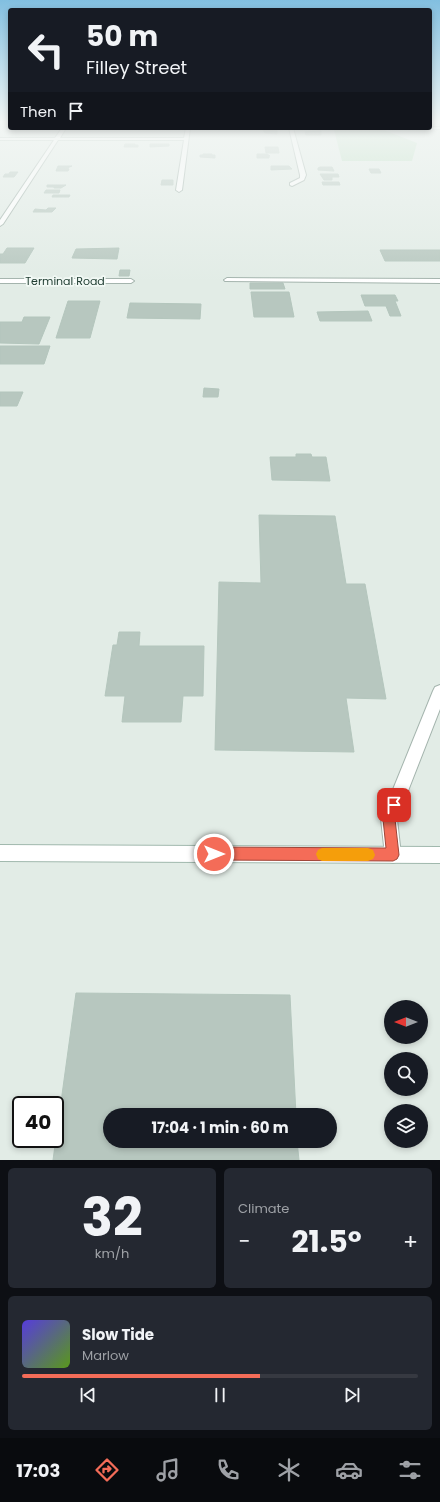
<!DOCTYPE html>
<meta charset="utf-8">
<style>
:root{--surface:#171b24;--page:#242831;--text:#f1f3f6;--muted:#9ea1a6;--line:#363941;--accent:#f46c58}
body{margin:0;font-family:Poppins,sans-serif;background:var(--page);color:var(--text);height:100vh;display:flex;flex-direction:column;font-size:15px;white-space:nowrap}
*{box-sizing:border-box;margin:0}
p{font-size:13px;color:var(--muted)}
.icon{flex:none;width:22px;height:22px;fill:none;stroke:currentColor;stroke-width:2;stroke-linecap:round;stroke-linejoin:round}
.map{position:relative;height:1160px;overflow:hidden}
.drawer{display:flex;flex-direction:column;gap:8px;padding:8px;background:#0d0f14;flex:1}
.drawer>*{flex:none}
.top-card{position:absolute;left:8px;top:8px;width:424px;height:122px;border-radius:4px;box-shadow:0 2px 6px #0003;background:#171b24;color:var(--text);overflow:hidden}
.needle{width:26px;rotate:270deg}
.fabs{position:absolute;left:384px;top:1000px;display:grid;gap:8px}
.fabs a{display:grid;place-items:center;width:44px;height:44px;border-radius:50%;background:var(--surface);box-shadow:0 2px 6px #0003;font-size:20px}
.speed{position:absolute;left:12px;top:1096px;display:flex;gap:8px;font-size:20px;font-weight:700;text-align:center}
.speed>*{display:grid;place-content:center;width:52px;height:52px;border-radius:50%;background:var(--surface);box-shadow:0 2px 6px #0003;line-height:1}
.speed .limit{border:2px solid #111;border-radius:6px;background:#fff;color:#111}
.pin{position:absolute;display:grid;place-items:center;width:34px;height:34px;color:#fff;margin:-17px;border-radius:8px;box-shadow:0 2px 6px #0006}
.me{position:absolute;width:44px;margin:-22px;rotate:90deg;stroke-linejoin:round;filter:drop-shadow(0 0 3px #0008)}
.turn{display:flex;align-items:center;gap:14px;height:84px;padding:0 12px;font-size:18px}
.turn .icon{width:52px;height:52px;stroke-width:2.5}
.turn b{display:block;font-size:28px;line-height:34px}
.then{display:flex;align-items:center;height:38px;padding:0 12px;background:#0003;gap:8px;font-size:15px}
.big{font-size:30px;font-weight:700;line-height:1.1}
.drawer .widget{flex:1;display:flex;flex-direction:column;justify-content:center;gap:6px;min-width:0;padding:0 14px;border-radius:6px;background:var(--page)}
.drawer .dial{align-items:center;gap:0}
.dial b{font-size:52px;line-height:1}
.song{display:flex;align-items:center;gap:12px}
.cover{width:48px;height:48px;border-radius:6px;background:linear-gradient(135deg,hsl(250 70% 55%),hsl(90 70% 35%))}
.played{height:4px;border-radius:2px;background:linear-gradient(90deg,var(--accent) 60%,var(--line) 60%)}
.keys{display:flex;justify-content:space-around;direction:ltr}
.heat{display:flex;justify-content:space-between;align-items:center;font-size:22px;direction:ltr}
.drawer .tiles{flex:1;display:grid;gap:8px;grid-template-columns:1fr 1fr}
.widget:last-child{grid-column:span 2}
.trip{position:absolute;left:103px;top:1108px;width:234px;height:40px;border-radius:20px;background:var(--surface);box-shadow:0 2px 6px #0003;font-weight:700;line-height:40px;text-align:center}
.tabs{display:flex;height:64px;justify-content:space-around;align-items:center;background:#090b0e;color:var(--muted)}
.tabs .icon{width:28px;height:28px}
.tabs .active{color:var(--accent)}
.tabs b{font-size:18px;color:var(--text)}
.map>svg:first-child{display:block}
.green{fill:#badec0}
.building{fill:#b7c7bf;stroke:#b4c6bd}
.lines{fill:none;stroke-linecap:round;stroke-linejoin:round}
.street-casing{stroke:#a4b4ad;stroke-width:2}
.secondary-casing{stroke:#a0b8ad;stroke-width:2}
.street{fill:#fff;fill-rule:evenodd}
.secondary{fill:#fff;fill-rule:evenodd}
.route{fill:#f46c58;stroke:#9f4639}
.slow{fill:#f59e0b}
.labels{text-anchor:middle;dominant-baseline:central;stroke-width:3.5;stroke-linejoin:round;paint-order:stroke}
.far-street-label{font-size:11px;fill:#213e33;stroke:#f2f9f5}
</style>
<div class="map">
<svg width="440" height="1160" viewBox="0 0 440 1160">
<rect width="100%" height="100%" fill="#e2ece6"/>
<!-- green -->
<polygon class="green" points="350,128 379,128 417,143 412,161 342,161 334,130"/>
<!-- building -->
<g class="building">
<polygon points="263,130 277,130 277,134 265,133"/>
<polygon points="321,131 321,135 306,135 305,132"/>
<polygon points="125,144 135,144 135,145 138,145 138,147 124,147"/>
<polygon points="150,144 169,144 169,146 150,147"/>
<polygon points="265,147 278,147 279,153 266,153"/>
<polygon points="203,154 212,154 212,155 215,155 215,158 200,157 200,155 203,155"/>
<polygon points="257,154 267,154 270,156 269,156 269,158 257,158"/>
<polygon points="58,166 72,166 67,168 69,169 68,171 56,171"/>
<polygon points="271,166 289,166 292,169 271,170"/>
<polygon points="320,167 332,167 334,171 318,170 318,168"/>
<polygon points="369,169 379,169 381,173 371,173"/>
<polygon points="10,172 18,172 14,177 3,177 5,174 9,174"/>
<polygon points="320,174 338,174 339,177 332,177 332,180 324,180"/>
<polygon points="162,180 173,180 173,185 161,185"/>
<polygon points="322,182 339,182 340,185 323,185"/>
<polygon points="47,185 66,185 61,188 54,188 54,187 47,187"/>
<polygon points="46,190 60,190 59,193 44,193"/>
<polygon points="53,195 70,195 69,197 52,197"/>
<polygon points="48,208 56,208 52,212 33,212 35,209 46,210"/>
<polygon points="7,248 34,248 25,263 0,263 0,254 3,254"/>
<polygon points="119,248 117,259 72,258 76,249"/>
<polygon points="380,250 440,250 440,261 385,261"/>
<polygon points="120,270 130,270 129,276 119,276"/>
<polygon points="250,283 283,283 285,289 250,289"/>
<polygon points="251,292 289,292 294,317 254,317"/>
<polygon points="361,295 395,295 398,301 395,301 401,316 390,316 386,306 365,306"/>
<polygon points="68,301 100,301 90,338 56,338"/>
<polygon points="130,303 201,304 200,319 127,318"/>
<polygon points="368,311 372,321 320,321 317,312"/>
<polygon points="24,317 50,317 39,344 0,343 0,322 22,322"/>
<polygon points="0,346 50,346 44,364 0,364"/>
<polygon points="204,388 219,389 218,397 203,397"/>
<polygon points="0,392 23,392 17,406 0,406"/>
<polygon points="296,454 311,454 312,457 326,457 330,481 272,480 270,457 296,457"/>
<polygon points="259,515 335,516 346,584 365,584 386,699 346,698 354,752 215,750 219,582 261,583"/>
<polygon points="119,632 140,632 139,646 204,646 203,696 183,696 181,722 122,722 125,696 105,696 113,645 117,645"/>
<polygon points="76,993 290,995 296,1115 110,1115 110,1141 297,1141 299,1160 53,1160"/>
</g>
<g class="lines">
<!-- street casing -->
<g class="street-casing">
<g id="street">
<polygon points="430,127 440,127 440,129 390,129 388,128 430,128"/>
<polygon points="62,128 66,128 60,138 184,138 186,128 190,128 182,190 179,192 176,190 184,140 58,140 3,224 0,226 0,220 54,140 0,140 0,138 55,138"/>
<polygon points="289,128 293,128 306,175 304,180 292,186 290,185 290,183 300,178 300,175"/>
<polygon points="227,278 440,279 440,283 225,281 224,280"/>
<polygon points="0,279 131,279 134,281 131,283 0,283"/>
<polygon points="440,685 440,709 397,819 401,855 399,861 393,863 387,861 385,855 381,819 433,691 435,687"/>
</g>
</g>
<!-- secondary casing -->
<g class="secondary-casing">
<polygon id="secondary" points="0,845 440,847 440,863 0,861"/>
</g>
<!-- street -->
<use href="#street" class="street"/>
<!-- secondary -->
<use href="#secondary" class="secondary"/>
</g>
<!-- sky -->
<linearGradient id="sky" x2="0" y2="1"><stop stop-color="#82bfe0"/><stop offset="0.43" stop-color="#f2f6f4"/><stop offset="1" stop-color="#f2f6f4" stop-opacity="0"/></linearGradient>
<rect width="440" height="283" fill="url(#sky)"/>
<!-- route -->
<polygon class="route" points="394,799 399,801 400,805 395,819 399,855 397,859 393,861 214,860 209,858 208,854 209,849 214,847 386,848 383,819 390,801"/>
<!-- slow -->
<polygon class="slow" points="322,848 368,848 373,850 375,855 373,859 368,861 322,861 318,859 316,854 318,850"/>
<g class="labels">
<!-- far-street labels -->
<g class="far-street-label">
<text x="65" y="281">Terminal Road</text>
</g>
</g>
</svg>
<div class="fabs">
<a><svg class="needle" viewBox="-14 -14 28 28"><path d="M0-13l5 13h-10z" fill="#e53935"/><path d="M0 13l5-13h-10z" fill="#9ea1a6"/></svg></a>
<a><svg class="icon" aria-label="search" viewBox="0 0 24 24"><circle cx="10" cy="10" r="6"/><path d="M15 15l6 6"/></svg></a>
<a><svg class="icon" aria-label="layers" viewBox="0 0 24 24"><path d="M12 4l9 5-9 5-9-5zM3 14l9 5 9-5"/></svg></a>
</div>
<div class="speed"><div class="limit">40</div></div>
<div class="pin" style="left:394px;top:805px;background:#d93025"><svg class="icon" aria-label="arrive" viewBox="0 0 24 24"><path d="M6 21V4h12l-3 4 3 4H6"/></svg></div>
<svg class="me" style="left:214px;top:854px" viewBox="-20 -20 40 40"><circle r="17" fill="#f46c58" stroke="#fff" stroke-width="3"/><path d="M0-11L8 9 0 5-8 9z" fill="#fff"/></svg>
<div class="trip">17:04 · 1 min · 60 m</div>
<div class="top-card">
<div class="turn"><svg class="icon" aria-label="left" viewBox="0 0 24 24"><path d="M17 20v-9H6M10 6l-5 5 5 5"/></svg><div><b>50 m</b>Filley Street</div></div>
<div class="then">Then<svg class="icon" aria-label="arrive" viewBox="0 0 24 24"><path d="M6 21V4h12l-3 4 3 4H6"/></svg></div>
</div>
</div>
<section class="drawer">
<div class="tiles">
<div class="widget dial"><b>32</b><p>km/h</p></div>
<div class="widget"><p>Climate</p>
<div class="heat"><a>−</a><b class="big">21.5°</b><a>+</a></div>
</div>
<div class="widget">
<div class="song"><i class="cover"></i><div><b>Slow Tide</b><p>Marlow</p></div></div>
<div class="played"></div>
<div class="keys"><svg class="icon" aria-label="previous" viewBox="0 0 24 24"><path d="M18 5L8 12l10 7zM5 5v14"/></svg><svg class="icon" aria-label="pause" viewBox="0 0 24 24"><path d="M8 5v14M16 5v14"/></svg><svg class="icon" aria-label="next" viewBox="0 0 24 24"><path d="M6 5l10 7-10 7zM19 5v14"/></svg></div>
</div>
</div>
</section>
<nav class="tabs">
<b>17:03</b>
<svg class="icon active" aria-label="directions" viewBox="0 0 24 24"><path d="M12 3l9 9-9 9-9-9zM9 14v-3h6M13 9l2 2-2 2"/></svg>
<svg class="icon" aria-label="music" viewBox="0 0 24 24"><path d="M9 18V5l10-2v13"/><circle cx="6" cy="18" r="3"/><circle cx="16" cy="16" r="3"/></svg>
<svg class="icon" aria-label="phone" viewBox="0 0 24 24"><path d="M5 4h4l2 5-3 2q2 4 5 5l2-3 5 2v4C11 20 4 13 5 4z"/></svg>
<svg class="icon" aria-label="climate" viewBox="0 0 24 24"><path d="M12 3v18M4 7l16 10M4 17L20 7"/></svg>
<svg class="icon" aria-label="car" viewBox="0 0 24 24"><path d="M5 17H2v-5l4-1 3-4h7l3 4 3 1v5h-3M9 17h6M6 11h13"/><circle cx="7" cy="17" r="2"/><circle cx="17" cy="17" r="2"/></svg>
<svg class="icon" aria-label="filters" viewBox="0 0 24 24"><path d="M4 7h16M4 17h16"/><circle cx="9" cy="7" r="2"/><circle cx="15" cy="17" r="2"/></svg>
</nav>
